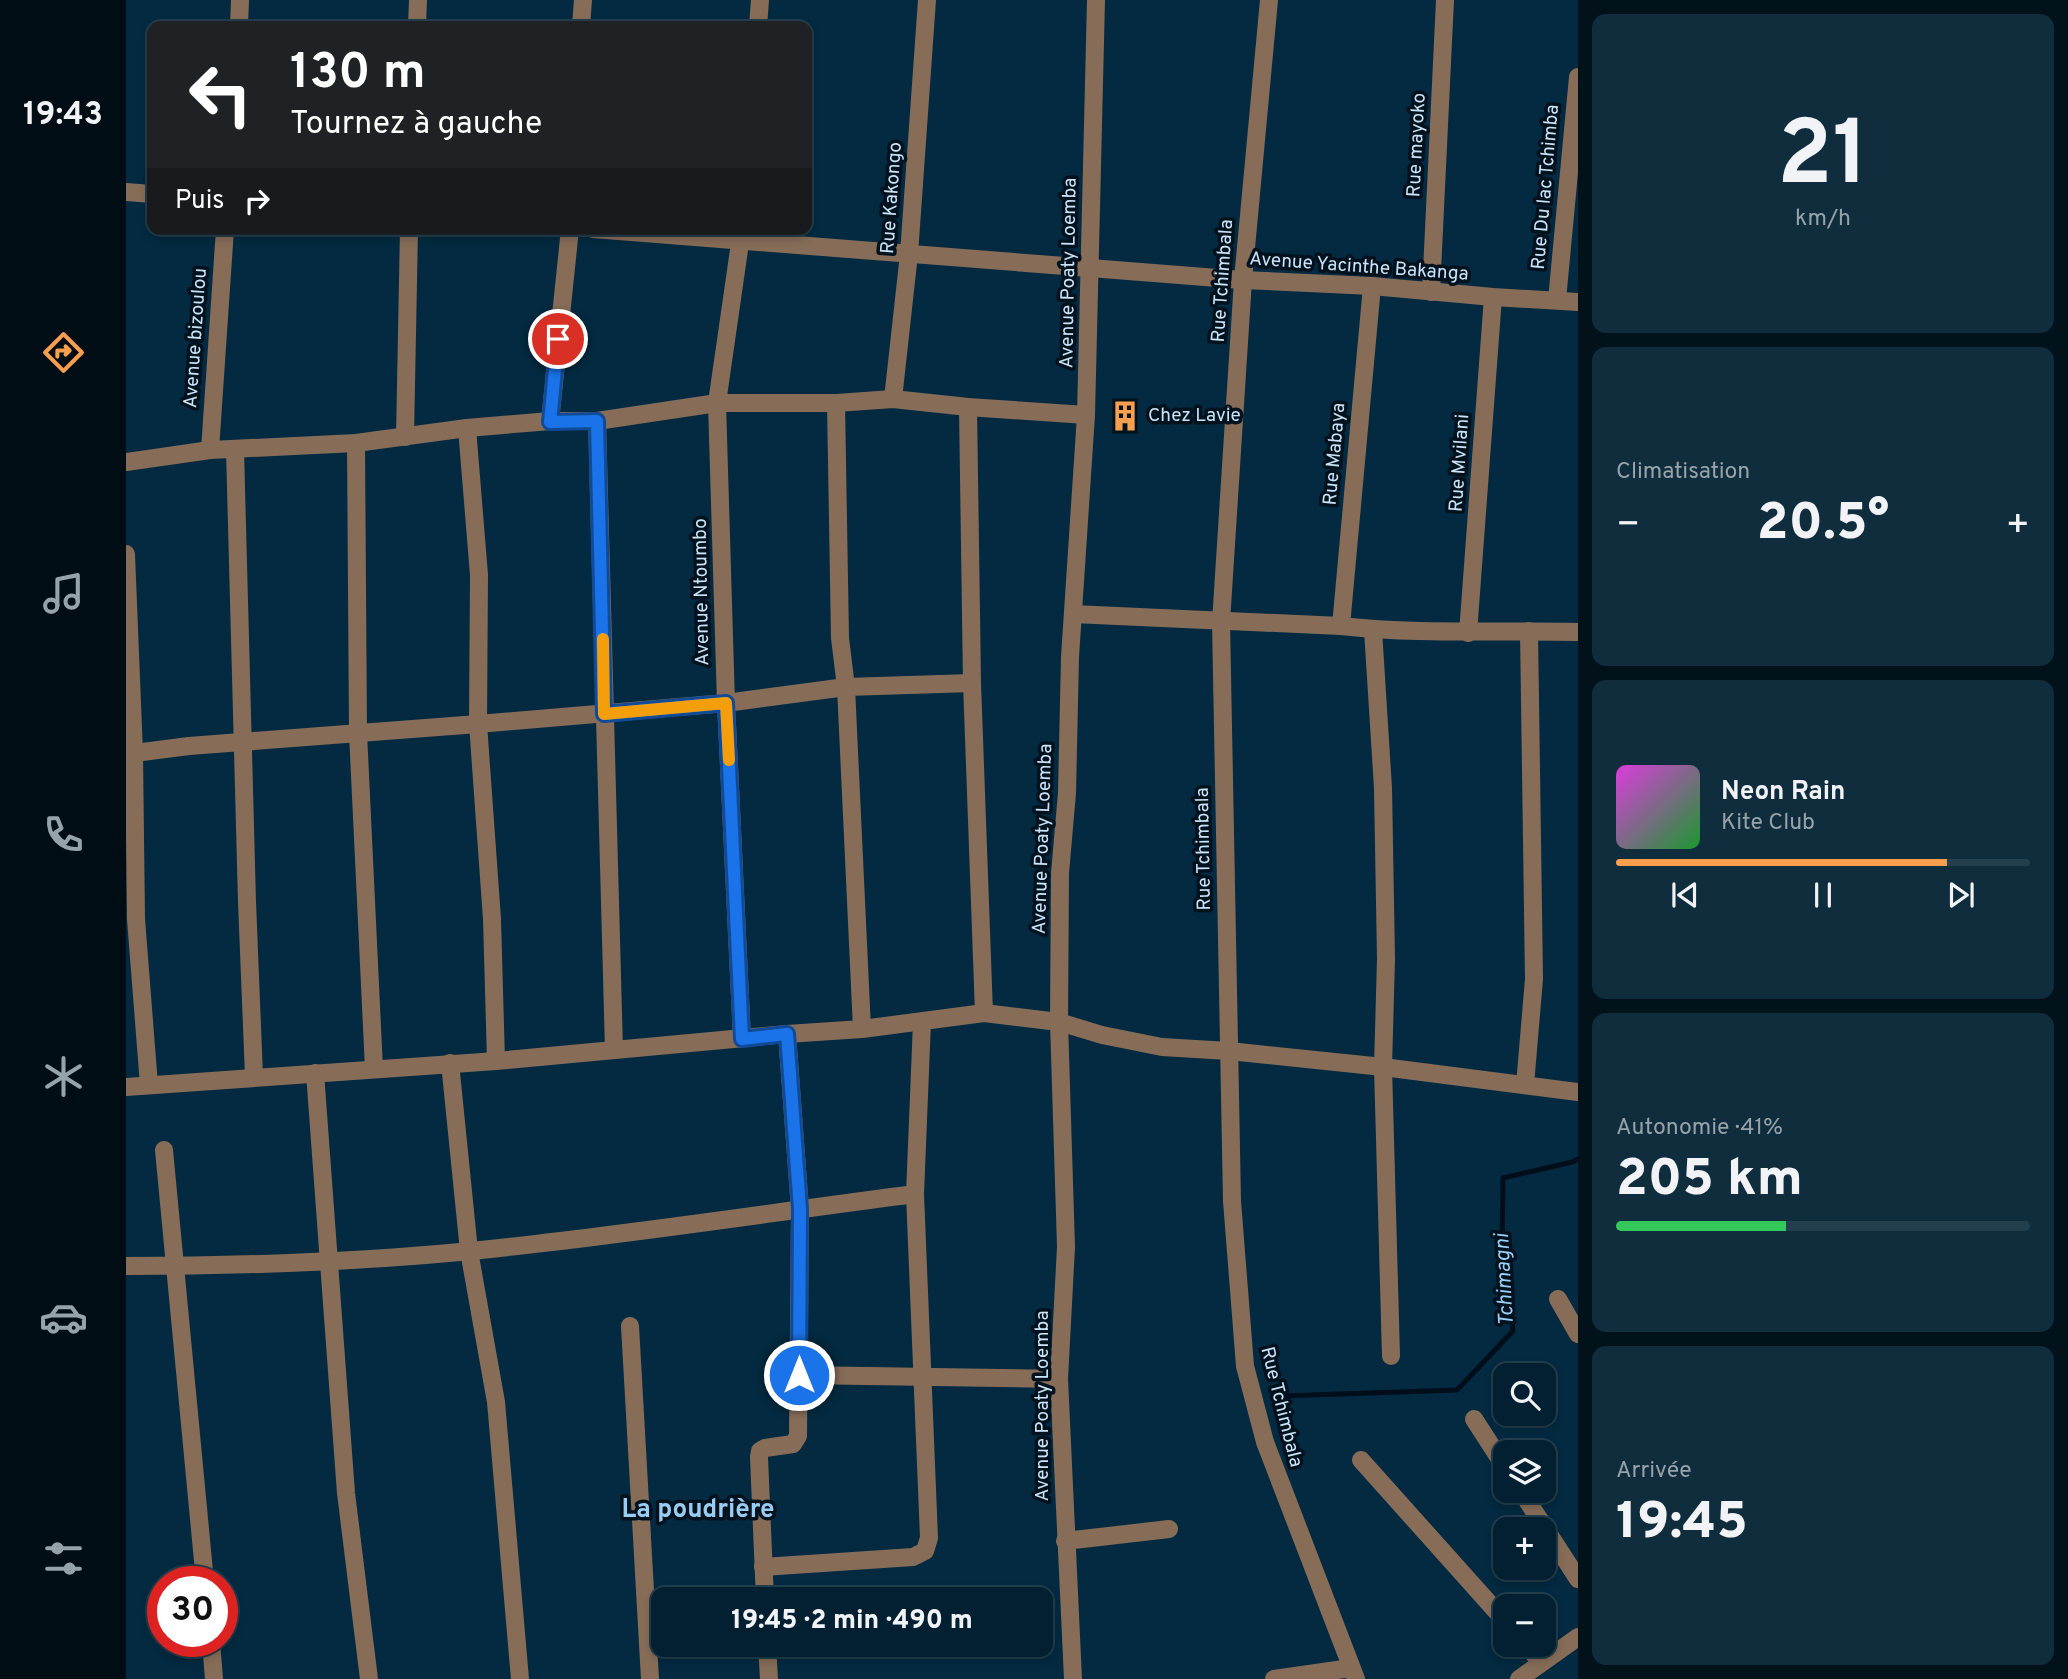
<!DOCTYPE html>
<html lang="fr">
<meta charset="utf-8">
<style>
:root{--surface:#022031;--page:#102d3d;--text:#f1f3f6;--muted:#96a3ab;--line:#233e4d;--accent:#f99f4d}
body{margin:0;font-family:Overpass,sans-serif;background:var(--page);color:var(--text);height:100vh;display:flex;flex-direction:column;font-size:26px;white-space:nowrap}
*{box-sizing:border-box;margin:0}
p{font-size:23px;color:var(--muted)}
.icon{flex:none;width:38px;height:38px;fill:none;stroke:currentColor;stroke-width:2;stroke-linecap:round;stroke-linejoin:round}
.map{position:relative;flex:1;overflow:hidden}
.sheet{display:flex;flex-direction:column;gap:14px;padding:14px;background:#01121b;width:490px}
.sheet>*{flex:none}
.banner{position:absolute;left:21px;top:21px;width:665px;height:214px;border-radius:14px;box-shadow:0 4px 10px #0003,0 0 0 2px var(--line);background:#202124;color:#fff;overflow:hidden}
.buttons{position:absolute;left:1367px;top:1363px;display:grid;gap:14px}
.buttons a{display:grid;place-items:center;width:63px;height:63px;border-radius:14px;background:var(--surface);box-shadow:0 4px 10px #0003,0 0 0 2px var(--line);font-size:35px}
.speed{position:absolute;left:21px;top:1566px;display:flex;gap:14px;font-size:35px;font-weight:700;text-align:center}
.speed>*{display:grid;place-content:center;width:91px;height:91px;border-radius:50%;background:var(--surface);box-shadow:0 4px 10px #0003,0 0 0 2px var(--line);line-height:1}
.speed .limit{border:10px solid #d22;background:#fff;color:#111}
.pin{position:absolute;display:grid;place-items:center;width:60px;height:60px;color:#fff;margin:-30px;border:4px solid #fff;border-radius:50%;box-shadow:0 2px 7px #0007}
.me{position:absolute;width:77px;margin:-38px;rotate:0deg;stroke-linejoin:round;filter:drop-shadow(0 0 5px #0008)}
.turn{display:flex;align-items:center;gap:24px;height:147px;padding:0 28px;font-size:32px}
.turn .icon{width:91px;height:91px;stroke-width:2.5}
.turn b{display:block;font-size:49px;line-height:60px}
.then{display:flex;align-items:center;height:66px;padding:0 28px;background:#0003;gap:14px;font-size:26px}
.big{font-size:52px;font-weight:800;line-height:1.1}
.sheet .tile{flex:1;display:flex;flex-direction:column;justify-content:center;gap:10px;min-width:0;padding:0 24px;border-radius:14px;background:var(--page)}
.sheet .dial{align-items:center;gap:0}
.dial b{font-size:91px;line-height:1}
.song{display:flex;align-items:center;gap:21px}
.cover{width:84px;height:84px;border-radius:10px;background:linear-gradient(135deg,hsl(300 70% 55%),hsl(130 70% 35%))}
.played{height:7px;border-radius:4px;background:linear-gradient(90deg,var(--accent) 80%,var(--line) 80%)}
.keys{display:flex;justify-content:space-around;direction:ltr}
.heat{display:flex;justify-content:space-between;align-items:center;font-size:38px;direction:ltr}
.charge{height:10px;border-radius:5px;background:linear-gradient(90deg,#34c759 41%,var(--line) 0)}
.trip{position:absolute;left:525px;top:1587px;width:402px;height:70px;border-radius:14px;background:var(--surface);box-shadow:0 4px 10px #0003,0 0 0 2px var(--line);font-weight:800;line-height:70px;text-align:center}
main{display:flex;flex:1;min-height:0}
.tab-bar{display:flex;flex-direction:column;width:126px;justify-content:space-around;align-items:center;background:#010d14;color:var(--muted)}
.tab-bar .icon{width:49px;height:49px}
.tab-bar .selected{color:var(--accent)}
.tab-bar b{font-size:32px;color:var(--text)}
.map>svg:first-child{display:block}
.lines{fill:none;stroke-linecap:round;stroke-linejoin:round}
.stream{stroke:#000e1c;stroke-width:5}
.minor{stroke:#876d58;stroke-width:18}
.route-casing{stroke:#114b97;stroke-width:18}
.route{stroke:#1a73e8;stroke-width:12}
.slow{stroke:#f59e0b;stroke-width:12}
.labels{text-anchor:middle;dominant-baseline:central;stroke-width:7;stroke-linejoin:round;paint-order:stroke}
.street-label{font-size:19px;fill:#cae3f6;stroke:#01121f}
.poi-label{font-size:19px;fill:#cae3f6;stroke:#01121f;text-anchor:start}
.water-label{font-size:21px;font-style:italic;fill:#9ad0f7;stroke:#01121f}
.district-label{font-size:26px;font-weight:bold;fill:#99ccf1;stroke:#01121f}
</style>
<main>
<nav class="tab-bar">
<b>19:43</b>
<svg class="icon selected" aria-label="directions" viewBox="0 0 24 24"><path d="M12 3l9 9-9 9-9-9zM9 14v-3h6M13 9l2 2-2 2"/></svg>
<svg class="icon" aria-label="music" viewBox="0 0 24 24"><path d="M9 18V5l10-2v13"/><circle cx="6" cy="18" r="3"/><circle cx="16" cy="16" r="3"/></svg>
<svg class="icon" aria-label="phone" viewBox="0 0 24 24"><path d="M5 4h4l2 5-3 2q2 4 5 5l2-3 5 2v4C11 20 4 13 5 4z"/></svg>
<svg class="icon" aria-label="climate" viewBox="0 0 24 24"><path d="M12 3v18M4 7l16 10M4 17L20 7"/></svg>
<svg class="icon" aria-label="car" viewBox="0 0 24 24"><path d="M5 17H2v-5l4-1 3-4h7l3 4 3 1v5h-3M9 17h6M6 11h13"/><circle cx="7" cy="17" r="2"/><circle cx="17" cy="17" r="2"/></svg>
<svg class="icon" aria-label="filters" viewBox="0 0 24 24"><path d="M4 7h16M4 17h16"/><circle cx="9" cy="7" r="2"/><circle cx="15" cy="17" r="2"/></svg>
</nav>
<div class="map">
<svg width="1452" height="1679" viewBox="0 0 1452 1679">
<rect width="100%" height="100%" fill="#032a41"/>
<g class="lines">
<!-- stream -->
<polyline class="stream" points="1156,1396 1331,1390 1387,1331 1376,1247 1377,1178 1446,1162 1452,1159"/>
<!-- minor -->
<g class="minor">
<polyline points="1143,0 1117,280 1095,622 1106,1201 1119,1366 1139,1442 1230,1679"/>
<polyline points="113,26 114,0"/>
<polyline points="291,26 292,0"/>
<polyline points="455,26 457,0"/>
<polyline points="632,26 634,0"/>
<polyline points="0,192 26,194"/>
<polyline points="467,229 1117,280 1246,286 1367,297 1452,302"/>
<polyline points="616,229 591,403 600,703 616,1039"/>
<polyline points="1305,292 1319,0"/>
<polyline points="1431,300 1452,77"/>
<polyline points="767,399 783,254 801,0"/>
<polyline points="710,403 714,638 720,687 736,1029"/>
<polyline points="842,407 846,683 858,1013"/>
<polyline points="424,421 444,229"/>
<polyline points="471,421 488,1050"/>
<polyline points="341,428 353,575 352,724 366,919 370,1061"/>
<polyline points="279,437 283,229"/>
<polyline points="230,443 232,733 248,1069"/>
<polyline points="84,450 99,229"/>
<polyline points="109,450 121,902 128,1076"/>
<polyline points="0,462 84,450 230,443 341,428 424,421 471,421 591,403 710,403 767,399 842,407 960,415"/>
<polyline points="0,554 8,753 10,919 23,1085"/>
<path d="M947,614L1215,626C1294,635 1373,630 1452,632"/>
<polyline points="1215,626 1246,286"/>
<polyline points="1247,630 1257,788 1260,959 1257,1067 1265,1356"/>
<polyline points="1342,633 1367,297"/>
<polyline points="0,754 63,746 352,724 600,703 720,687 846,683"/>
<polyline points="324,1063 343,1251 370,1402 394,1679"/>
<polyline points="189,1073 220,1493 243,1679"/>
<polyline points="1399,1085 1408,979 1403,631"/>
<polyline points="0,1087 370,1061 661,1034 736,1029 858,1013 933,1022 976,1035 1036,1047 1103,1051 1257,1067 1452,1092"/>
<polyline points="38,1150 79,1582"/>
<path d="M0,1266C115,1266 231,1262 345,1251C494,1236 641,1213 789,1194"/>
<polyline points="1432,1299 1452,1334"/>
<polyline points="504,1326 524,1679"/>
<polyline points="673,1375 933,1379"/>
<polyline points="1348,1419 1379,1467"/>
<polyline points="1235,1460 1379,1621"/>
<polyline points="1395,1491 1452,1579"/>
<polyline points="939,1541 1043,1529"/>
<polyline points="637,1567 787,1557 799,1551 803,1538 789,1194 796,1022"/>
<polyline points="639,1600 633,1457 634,1451 639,1448 667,1444 672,1436 674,1209 661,1034"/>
<polyline points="85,1642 88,1679"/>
<polyline points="641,1645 643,1679"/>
<polyline points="1400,1645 1415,1662"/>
<polyline points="947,1679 933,1379 940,1247 933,1022 934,873 941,793 944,657 960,415 970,0"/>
<polyline points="1148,1679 1225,1668"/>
<polyline points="1393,1679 1452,1637"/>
</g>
</g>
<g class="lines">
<!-- route casing -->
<g class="route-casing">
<polyline id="route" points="432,339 424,422 471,421 478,714 600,703 616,1039 661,1034 674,1209 673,1375"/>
</g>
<!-- route -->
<use href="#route" class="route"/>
<!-- slow -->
<polyline class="slow" points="477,639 478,714 600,703 603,760"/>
</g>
<!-- icons -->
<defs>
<g id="building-bare" transform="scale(2.415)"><path d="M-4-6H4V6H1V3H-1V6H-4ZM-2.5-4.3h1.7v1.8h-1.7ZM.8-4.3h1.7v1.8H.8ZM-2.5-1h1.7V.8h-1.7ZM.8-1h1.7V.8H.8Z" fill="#f99f4d" stroke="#01121f" stroke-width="2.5" paint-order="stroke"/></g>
</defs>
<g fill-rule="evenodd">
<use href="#building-bare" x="999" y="416"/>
</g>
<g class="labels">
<!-- street labels -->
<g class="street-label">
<text transform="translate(1291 145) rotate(-87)">Rue mayoko</text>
<text transform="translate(1420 187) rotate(-85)">Rue Du lac Tchimba</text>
<text transform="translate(766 198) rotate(-86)">Rue Kakongo</text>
<text transform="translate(1233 267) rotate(4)">Avenue Yacinthe Bakanga</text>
<text transform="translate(943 273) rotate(-89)">Avenue Poaty Loemba</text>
<text transform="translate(1097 281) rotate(-86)">Rue Tchimbala</text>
<text transform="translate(70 338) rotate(-86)">Avenue bizoulou</text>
<text transform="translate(1209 454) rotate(-85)">Rue Mabaya</text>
<text transform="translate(1334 463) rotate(-86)">Rue Mvilani</text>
<text transform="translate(576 592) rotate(-91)">Avenue Ntoumbo</text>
<text transform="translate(917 839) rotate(-88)">Avenue Poaty Loemba</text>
<text transform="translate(1078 849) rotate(-91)">Rue Tchimbala</text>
<text transform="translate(917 1406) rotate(-90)">Avenue Poaty Loemba</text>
<text transform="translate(1155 1407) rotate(76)">Rue Tchimbala</text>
</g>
<!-- poi labels -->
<g class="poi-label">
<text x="1022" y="416">Chez Lavie</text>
</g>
<!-- water labels -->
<g class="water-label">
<text transform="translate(1379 1280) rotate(-93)">Tchimagni</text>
</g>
<!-- district labels -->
<g class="district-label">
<text x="572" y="1510">La poudrière</text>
</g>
</g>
</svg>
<div class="buttons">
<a><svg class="icon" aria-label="search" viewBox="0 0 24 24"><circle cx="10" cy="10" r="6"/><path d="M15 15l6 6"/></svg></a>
<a><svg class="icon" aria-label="layers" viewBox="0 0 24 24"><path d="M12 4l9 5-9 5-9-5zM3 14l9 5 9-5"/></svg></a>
<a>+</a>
<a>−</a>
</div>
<div class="speed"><div class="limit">30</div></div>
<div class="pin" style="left:432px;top:339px;background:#d93025"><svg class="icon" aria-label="arrive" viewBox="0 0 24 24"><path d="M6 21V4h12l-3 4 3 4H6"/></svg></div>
<svg class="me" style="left:673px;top:1375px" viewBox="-20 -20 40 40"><circle r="17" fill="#1a73e8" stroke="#fff" stroke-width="3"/><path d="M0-11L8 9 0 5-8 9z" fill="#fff"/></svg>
<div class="trip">19:45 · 2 min · 490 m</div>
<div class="banner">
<div class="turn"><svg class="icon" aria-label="left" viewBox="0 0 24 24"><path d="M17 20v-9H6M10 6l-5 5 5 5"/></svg><div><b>130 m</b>Tournez à gauche</div></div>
<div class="then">Puis<svg class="icon" aria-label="right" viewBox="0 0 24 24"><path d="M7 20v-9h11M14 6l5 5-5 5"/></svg></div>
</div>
</div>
<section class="sheet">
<div class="tile dial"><b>21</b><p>km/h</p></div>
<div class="tile"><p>Climatisation</p>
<div class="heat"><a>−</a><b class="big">20.5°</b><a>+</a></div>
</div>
<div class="tile">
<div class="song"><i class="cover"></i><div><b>Neon Rain</b><p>Kite Club</p></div></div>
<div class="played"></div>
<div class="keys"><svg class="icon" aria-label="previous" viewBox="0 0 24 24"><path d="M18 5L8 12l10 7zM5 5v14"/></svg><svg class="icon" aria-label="pause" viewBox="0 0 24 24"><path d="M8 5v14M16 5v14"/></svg><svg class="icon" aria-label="next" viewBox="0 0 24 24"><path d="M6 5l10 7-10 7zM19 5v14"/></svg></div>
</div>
<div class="tile"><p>Autonomie · 41%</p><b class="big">205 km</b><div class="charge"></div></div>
<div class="tile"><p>Arrivée</p><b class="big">19:45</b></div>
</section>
</main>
